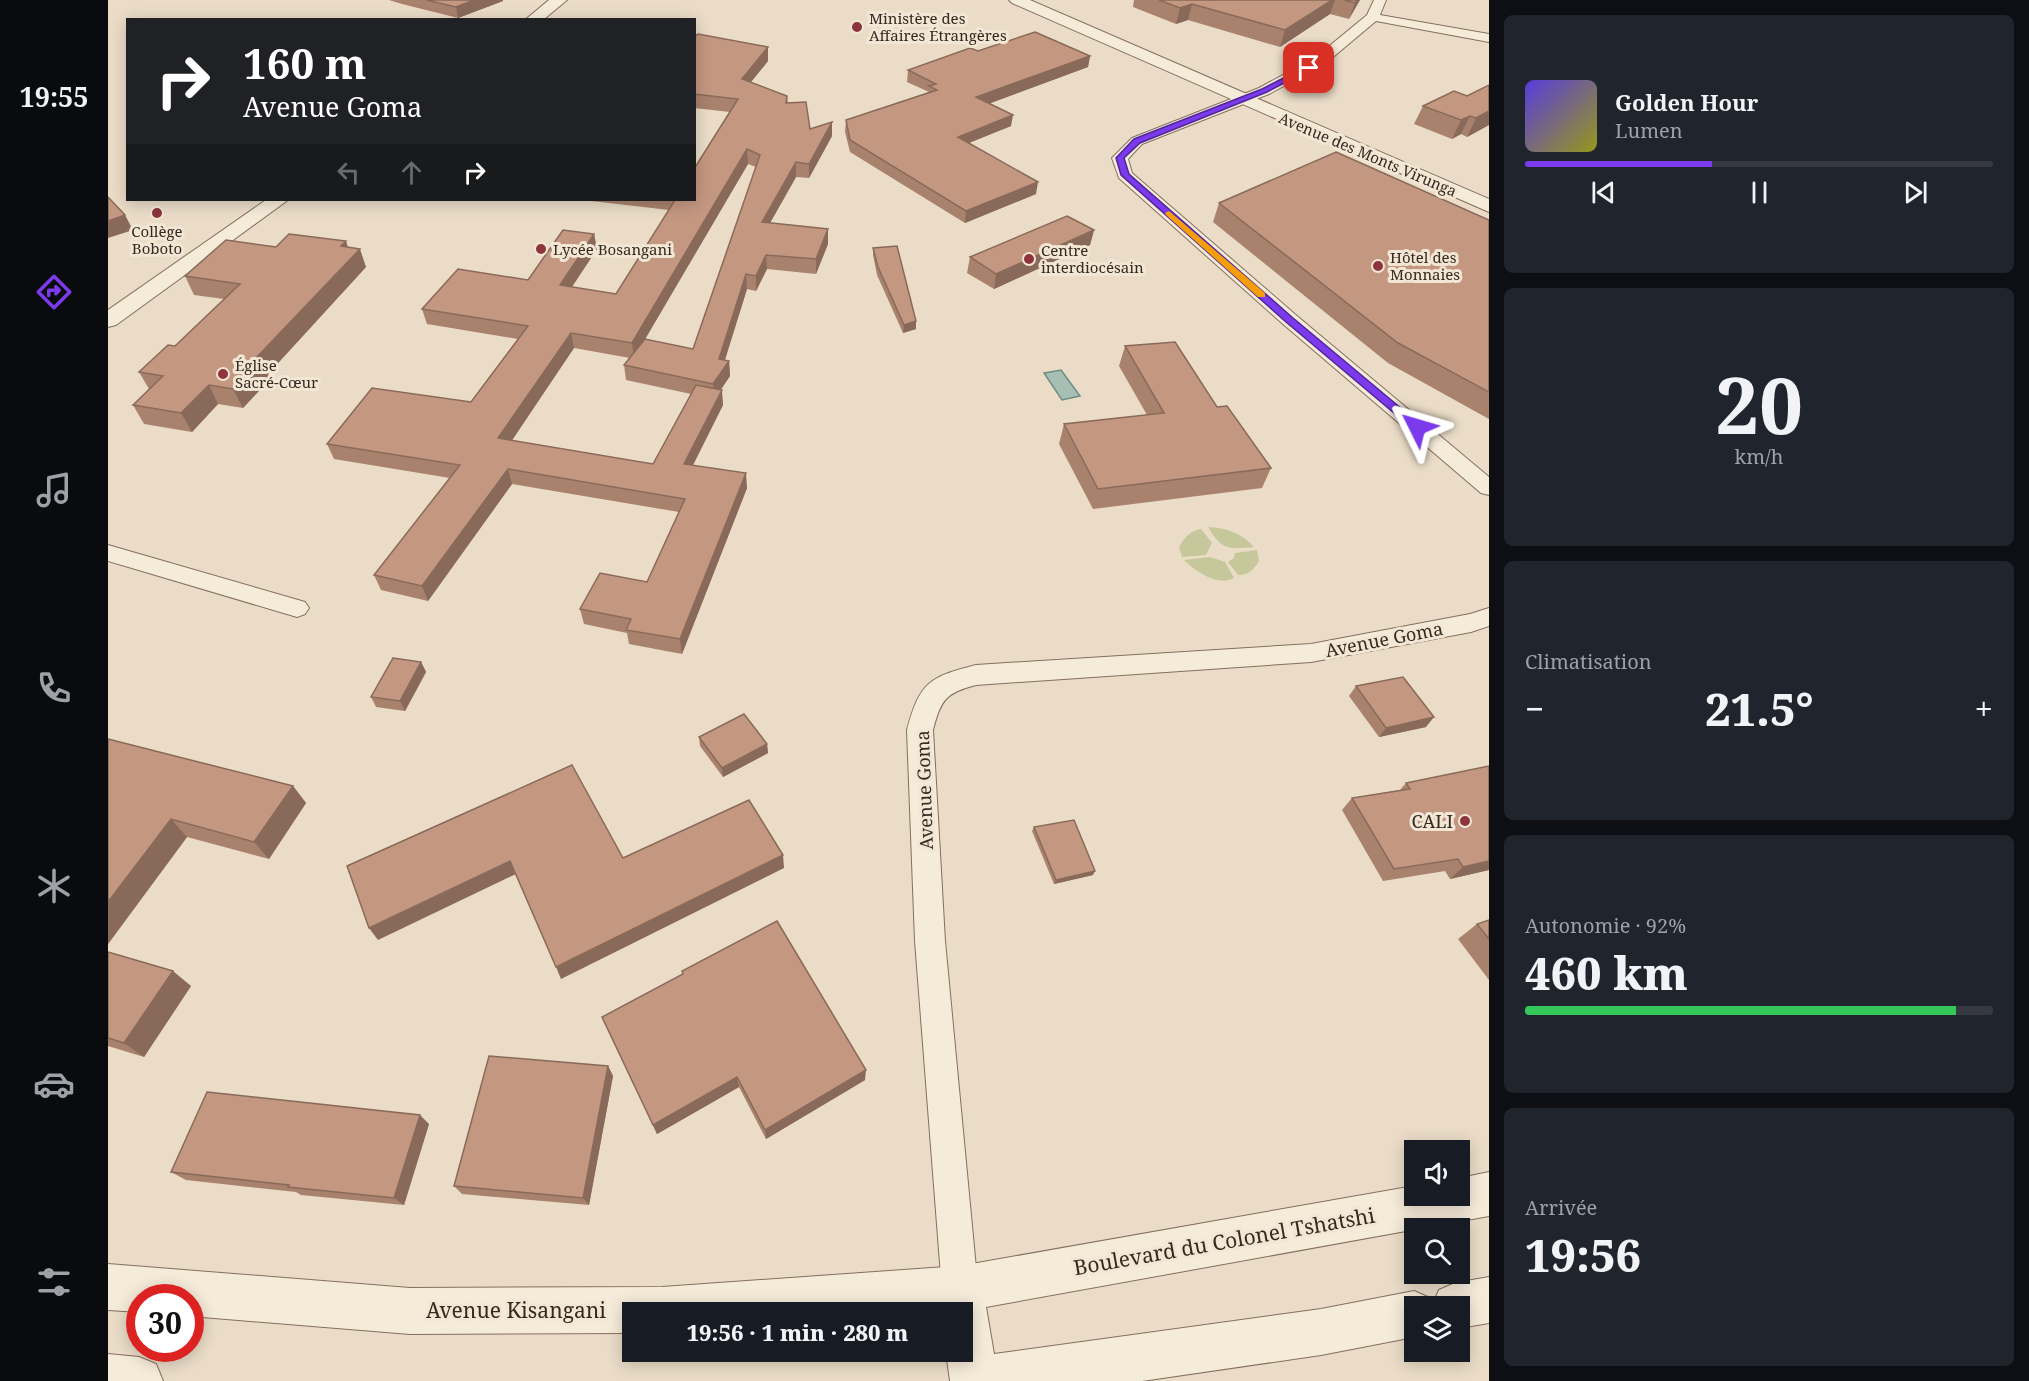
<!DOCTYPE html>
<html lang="fr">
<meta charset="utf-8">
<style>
:root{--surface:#171b24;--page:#20242c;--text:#f1f3f6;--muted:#9ea1a6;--line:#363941;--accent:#7c3aed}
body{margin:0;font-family:"Noto Serif",serif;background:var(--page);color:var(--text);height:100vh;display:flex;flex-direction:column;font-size:22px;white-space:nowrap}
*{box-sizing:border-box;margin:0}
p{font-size:20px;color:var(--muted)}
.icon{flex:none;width:33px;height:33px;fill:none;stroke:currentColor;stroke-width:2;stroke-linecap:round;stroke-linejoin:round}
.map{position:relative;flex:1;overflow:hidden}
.sheet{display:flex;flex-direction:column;gap:15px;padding:15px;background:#0d0f14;width:540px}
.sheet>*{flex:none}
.guide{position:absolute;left:18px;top:18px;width:570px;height:183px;border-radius:0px;box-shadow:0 3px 15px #0003;background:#202124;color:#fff;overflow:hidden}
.buttons{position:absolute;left:1296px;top:1140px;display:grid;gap:12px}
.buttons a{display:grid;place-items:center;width:66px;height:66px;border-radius:0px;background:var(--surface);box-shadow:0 3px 15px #0003;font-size:30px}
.speed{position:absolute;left:18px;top:1284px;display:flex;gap:12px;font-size:30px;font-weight:700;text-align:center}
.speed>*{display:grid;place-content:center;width:78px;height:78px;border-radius:50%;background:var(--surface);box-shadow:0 3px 15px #0003;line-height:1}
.speed .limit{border:9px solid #d22;background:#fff;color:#111}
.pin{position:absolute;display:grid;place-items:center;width:51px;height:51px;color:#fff;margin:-26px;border-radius:12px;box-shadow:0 3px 9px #0006}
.me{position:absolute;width:66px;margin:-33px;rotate:310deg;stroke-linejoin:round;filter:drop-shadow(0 0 4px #0008)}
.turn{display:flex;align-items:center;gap:21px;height:126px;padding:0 18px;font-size:27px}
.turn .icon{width:78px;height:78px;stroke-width:2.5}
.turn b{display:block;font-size:42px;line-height:51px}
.lanes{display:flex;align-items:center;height:57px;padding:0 18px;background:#0003;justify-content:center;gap:30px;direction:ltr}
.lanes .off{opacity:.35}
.big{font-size:45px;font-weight:800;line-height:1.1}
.sheet .card{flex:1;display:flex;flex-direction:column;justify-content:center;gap:9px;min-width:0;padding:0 21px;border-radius:9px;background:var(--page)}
.sheet .dial{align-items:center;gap:0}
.dial b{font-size:78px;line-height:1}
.song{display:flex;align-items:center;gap:18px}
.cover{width:72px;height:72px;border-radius:9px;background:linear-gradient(135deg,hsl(250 70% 55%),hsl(60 70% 35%))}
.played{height:6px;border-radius:3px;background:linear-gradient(90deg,var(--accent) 40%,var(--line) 40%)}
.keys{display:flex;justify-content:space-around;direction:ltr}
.heat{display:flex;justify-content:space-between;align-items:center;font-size:33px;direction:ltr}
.charge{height:9px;border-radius:4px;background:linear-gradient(90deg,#34c759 92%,var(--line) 0)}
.trip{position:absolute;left:514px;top:1302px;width:351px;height:60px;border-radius:0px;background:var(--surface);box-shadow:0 3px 15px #0003;font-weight:800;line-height:60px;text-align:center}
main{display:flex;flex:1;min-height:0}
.tab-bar{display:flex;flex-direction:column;width:108px;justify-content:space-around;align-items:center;background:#090b0e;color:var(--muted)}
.tab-bar .icon{width:42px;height:42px}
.tab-bar .active{color:var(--accent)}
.tab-bar b{font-size:27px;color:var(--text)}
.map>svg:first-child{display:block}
.green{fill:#c6c79b}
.water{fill:#a7beb5;stroke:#6f8b82;stroke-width:1.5}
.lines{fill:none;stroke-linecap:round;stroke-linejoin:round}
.minor-casing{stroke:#846f5e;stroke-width:2}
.tertiary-casing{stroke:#846f5e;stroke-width:2}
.minor{fill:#f5ebd9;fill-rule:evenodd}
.tertiary{fill:#f5ebd9;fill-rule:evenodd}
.wall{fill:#a9826e;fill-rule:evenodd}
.shaded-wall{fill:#896a5a}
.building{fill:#c49780;stroke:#896a5a;stroke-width:1.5}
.route{fill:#7c3aed;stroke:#51269a;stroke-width:1.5}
.slow{fill:#f59e0b}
.poi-dot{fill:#8d343c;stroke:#f2e7d5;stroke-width:2}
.labels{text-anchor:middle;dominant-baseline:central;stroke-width:6;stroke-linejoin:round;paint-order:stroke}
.far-poi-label{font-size:15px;fill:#352920;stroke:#f2e7d5;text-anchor:start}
.far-street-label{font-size:15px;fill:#352920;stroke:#f2e7d5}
.street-label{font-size:18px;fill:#352920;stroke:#f2e7d5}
.poi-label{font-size:18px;fill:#352920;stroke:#f2e7d5;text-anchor:end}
.near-street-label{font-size:21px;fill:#352920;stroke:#f2e7d5}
</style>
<main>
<nav class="tab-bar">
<b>19:55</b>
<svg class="icon active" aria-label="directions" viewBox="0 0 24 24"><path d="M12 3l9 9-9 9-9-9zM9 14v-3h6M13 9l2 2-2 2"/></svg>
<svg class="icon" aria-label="music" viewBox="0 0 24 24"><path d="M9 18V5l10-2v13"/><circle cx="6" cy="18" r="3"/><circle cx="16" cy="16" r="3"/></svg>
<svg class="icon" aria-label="phone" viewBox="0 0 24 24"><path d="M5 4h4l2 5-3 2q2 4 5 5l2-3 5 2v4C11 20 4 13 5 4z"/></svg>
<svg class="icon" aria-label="climate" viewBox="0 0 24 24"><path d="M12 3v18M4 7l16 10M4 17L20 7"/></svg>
<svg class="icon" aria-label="car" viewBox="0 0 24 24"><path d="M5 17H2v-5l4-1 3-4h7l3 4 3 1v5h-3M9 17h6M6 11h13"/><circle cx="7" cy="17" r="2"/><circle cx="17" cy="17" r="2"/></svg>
<svg class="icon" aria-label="filters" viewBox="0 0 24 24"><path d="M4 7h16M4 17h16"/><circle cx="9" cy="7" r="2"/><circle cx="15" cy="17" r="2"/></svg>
</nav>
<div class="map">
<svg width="1381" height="1381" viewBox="0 0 1381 1381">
<rect width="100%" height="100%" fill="#eadcc7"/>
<!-- green -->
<g class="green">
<path d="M1100,527C1118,528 1134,533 1146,547C1121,549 1114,551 1100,527Z"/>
<path d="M1093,529L1104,543L1098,555L1074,557L1071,547C1077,537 1082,531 1093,529Z"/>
<path d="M1149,550L1151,561C1146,569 1141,575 1130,575L1120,562L1126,558L1127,553Z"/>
<path d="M1102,557L1117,562L1126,578C1110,587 1087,571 1076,560Z"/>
</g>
<!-- water -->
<polygon class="water" points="953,370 972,396 954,400 936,373"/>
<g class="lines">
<!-- minor casing -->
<g class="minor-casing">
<g id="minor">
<polygon points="1266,0 1278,0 1272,15 1381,34 1381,42 1268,21 1218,63 1161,94 1034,144 1020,159 1024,173 1189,316 1381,477 1381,495 1373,493 1175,324 1011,178 1004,158 1024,138 1151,88 1208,57 1259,15"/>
<polygon points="0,545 197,602 201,608 197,614 189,617 0,561"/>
<path d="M1381,608V626L1363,632L1203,662L868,685C837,693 833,700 825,730L837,941L870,1289L865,1302L852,1307L839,1302L834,1289L807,941L799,730C812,682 821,677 868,665L1203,644L1362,614Z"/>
</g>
</g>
<!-- tertiary casing -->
<g class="tertiary-casing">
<g id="tertiary">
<polygon points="441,0 459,0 435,20 417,20"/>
<polygon points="901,0 922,0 1381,199 1381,212 904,3"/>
<polygon points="158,200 180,200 8,325 0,327 0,310"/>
<polygon points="1381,1172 1381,1216 878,1307 886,1354 1213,1309 1306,1291 1322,1298 1325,1304 1331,1290 1347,1283 1381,1277 1381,1323 1352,1328 1352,1306 1306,1306 1306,1337 1213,1355 1034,1381 842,1381 838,1352 855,1352 855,1312 525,1312 525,1333 302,1334 82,1316 82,1298 32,1298 32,1312 0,1310 0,1264 302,1288 554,1287 852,1266 1306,1186 1306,1196 1352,1196 1352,1178"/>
<polygon points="0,1354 31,1357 48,1364 55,1381 0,1381"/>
</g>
</g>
<!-- minor -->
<use href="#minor" class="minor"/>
<!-- tertiary -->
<use href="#tertiary" class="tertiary"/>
</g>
<!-- wall -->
<g class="wall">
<polygon points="281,0 395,0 395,1 350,18 294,4"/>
<polygon points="1026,0 1252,0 1241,19 1222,14 1172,47 1080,20 1068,24 1025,7"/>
<path d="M586,37L660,61L643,82L679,96L680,103L702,129L724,122V136L701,178L688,177L662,223L720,229V244L708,274L659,269L648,291L639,289L617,360L621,361L622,376L613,389L615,405L585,465L639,488L574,654L521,644L519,633L476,624L472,609L539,582L571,512L404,484L320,601L273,590L266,575L342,478L226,459L219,444L363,402L410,339L319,324L314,309L420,280L486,234L489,249L464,287L508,294L561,210L475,200H586L622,112L586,108ZM640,164L648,167L585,349L537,339ZM466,348L522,358L516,365L518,380L583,394L545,464L403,440Z"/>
<polygon points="870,51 982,56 980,67 881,103 903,126 861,143 928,194 857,223 742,152 737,132 738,120 821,92 799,82 800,70"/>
<polygon points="1346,91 1381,125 1359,137 1353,134 1344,139 1306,124 1315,106"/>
<polygon points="1111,203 1381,220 1381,419 1280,363 1105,222"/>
<polygon points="986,230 982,245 886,289 859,273 862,257"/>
<polygon points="168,247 240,247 258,267 160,374 162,379 135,408 110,404 84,432 36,424 25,405 41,389 31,372 67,346 116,299 86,295 77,276"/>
<polygon points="765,248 808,329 795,333 769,275 765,255"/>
<polygon points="1017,346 1109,407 1163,468 1154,488 985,509 951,444 956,424 1039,415 1011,366"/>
<polygon points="313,662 318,672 297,711 268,707 263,697"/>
<polygon points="1248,686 1318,727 1271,737 1241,696"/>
<polygon points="591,737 659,744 660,753 615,777 592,746"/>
<polygon points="0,739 185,786 198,803 161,859 79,837 0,944"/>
<polygon points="1381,766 1381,870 1342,879 1337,871 1275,881 1234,810 1244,798 1292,790 1298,783"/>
<polygon points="926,827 985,875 946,884 924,831"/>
<polygon points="1381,920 1381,980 1350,939 1369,924"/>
<polygon points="0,952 83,986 36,1057 0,1046"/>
<polygon points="574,971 757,1080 658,1139 631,1087 549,1134 494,1017 575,974"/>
<polygon points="500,1066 505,1076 481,1205 354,1194 346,1186"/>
<polygon points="321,1124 296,1205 193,1195 188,1192 78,1180 63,1172"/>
</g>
<!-- shaded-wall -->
<g class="shaded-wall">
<polygon points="366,0 395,0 395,1 350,18 348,7"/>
<polygon points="1224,0 1227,0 1222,14 1172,47 1177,30"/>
<polygon points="1249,0 1252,0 1241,19 1247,3"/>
<polygon points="1084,4 1080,20 1068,24 1072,8"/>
<polygon points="660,47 660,61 634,93 634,79"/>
<polygon points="982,56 980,67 867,109 868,97"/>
<polygon points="1381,111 1381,125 1359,137 1368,118"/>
<polygon points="905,115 903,126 848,148 850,137"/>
<polygon points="1362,116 1353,134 1344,139 1353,120"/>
<polygon points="724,122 724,136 701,178 701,164"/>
<polygon points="639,149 640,164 526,358 524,343"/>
<polygon points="688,162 688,177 654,237 654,222"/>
<polygon points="930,182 928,194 857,223 858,211"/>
<polygon points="17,215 25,230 0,238 0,221"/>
<polygon points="720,229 720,244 708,274 708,259"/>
<polygon points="986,230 982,245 886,289 888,274"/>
<polygon points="486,234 489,249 455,300 452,285"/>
<polygon points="238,241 243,257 252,249 258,267 160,374 162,379 135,408 125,389 147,359 233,246"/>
<polygon points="658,255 659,269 648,291 648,276"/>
<polygon points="638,274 639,289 613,372 621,361 622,376 606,400 605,384 611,359"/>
<polygon points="808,321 808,329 795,333 796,325"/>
<polygon points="463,333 466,348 395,454 390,438"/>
<polygon points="101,385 110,404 84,432 73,413"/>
<polygon points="614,390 615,405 578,479 576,464"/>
<polygon points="400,469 404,484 320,601 314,586"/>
<polygon points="638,473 639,488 574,654 572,639"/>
<polygon points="313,662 318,672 297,711 292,701"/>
<polygon points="1326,717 1318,727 1271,737 1278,728"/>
<polygon points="659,744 660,753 615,777 614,768"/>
<polygon points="185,786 198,803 161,859 146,842"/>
<polygon points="63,819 79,837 0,944 0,902"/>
<polygon points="675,855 676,868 453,979 448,967"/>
<polygon points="402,861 408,874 270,940 261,928"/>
<polygon points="1381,861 1381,870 1342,879 1355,867"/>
<polygon points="987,871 985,875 946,884 948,880"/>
<polygon points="65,971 83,986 36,1057 16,1043"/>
<polygon points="500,1066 505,1076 481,1205 475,1198"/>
<polygon points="758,1070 757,1080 658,1139 657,1130"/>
<polygon points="629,1077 631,1087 549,1134 545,1125"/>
<polygon points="312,1115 321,1124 296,1205 286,1198"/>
</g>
<!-- building -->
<g class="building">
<polygon points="318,0 366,0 348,7"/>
<polygon points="1051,0 1224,0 1177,30 1084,4 1072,8"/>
<polygon points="1236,0 1249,0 1247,3"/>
<polygon points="927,32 982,56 868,97 905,115 850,137 930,182 858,211 742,140 738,120 829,90 821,86 828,84 800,70 862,48 870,51"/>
<polygon points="590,34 660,47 634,79 679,96 678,103 698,102 702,129 724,122 701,164 688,162 654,222 720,229 708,259 658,255 648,276 638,274 611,359 621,361 605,384 516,365 537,339 585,349 652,155 639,149 524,343 463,333 390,438 545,464 588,385 614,390 576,464 638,473 572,639 518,630 523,619 472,609 492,573 539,582 577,499 400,469 314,586 266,575 352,465 219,444 264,388 363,402 420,326 314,309 350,269 420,280 455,230 486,234 452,285 508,294 567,200 586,200 586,169 630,99 586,94 586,37"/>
<polygon points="1381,85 1381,111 1368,118 1362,116 1353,120 1315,106 1346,91 1359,96"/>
<polygon points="1228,152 1381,220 1381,392 1290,343 1111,203"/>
<polygon points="0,197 17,215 0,221"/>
<polygon points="959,216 986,230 888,274 862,257"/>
<polygon points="181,234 238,241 233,246 252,249 147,359 153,360 125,389 101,385 73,413 25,405 55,376 31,372 60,345 67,346 132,284 77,276 118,240 168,247"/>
<polygon points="789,246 808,321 796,325 770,267 765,248"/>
<polygon points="1067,342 1109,407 1119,406 1163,468 990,489 956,424 1056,413 1017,346"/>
<polygon points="285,658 313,662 292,701 263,697"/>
<polygon points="1295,677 1326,717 1278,728 1248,686"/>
<polygon points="636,714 659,744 614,768 591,737"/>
<polygon points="0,739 185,786 146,842 63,819 0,902"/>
<polygon points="464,765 515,858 641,800 675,855 448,967 402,861 261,928 239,866"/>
<polygon points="1381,766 1381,861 1355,867 1350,859 1286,869 1244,798 1302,789 1298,783"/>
<polygon points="966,820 987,871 948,880 926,827"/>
<polygon points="1381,920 1381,939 1369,924"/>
<polygon points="669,921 758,1070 657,1130 629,1077 545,1125 494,1017 575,974 574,971"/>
<polygon points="0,952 65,971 16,1043 0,1038"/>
<polygon points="381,1056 500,1066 475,1198 346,1186"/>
<polygon points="99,1092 312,1115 286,1198 180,1187 181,1185 63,1172"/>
</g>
<!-- route -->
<polygon class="route" points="1201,65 1203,69 1159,92 1032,143 1016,158 1021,174 1185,318 1312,424 1312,429 1305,429 1178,322 1013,175 1008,158 1026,139 1154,89"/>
<!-- slow -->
<polygon class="slow" points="1061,211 1157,293 1157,297 1150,297 1058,215 1057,213"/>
<!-- markers -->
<g class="poi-dot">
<circle cx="749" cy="27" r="6"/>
<circle cx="49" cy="213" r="6"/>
<circle cx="433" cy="249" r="6"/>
<circle cx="921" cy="259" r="6"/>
<circle cx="1270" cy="266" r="6"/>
<circle cx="115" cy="374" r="6"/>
<circle cx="1357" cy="821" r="6"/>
</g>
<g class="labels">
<!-- far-poi labels -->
<g class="far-poi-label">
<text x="761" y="18">Ministère des<tspan x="761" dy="17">Affaires Étrangères</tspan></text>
<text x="49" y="231" text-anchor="middle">Collège<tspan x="49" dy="17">Boboto</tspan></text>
<text x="445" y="249">Lycée Bosangani</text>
<text x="933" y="250">Centre<tspan x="933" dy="17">interdiocésain</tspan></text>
<text x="1282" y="257">Hôtel des<tspan x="1282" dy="17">Monnaies</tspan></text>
<text x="127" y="365">Église<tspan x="127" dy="17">Sacré-Cœur</tspan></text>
</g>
<!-- far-street labels -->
<g class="far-street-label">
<text transform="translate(1260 154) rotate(23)">Avenue des Monts Virunga</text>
</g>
<!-- street labels -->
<g class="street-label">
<text transform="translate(1276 639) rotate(-11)">Avenue Goma</text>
<text transform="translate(816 790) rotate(-92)">Avenue Goma</text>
</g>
<!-- poi labels -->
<g class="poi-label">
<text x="1345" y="821">CALI</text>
</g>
<!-- near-street labels -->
<g class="near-street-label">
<text transform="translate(1116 1241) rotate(-10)">Boulevard du Colonel Tshatshi</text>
<text x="408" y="1310">Avenue Kisangani</text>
</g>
</g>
</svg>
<div class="buttons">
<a><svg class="icon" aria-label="sound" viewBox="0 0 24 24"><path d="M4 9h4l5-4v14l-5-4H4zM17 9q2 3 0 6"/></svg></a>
<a><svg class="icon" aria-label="search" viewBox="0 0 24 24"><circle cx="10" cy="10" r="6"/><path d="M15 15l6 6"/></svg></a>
<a><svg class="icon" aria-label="layers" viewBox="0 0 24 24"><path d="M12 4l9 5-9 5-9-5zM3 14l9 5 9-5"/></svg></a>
</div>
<div class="speed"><div class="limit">30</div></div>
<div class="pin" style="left:1201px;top:68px;background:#d93025"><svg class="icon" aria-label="arrive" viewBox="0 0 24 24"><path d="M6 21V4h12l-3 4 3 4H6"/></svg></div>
<svg class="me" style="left:1309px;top:427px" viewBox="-20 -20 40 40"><path d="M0-17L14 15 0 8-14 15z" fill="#7c3aed" stroke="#fff" stroke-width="4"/></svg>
<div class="trip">19:56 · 1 min · 280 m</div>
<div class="guide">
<div class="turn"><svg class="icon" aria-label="right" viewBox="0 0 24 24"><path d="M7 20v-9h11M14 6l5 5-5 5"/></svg><div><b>160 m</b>Avenue Goma</div></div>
<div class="lanes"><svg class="icon off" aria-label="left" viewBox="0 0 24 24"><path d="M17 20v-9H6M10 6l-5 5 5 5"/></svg><svg class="icon off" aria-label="ahead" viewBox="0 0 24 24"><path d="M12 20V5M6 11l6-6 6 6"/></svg><svg class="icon" aria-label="right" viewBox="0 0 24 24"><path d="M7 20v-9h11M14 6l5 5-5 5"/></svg></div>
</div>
</div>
<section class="sheet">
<div class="card">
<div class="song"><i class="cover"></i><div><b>Golden Hour</b><p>Lumen</p></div></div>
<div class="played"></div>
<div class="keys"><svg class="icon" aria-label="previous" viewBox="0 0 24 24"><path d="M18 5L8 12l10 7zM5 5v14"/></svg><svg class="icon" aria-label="pause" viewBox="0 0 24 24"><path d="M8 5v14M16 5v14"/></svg><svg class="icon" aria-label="next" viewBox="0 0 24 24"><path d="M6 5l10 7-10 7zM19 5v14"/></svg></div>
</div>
<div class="card dial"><b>20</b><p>km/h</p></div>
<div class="card"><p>Climatisation</p>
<div class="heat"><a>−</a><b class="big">21.5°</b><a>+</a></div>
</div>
<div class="card"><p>Autonomie · 92%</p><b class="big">460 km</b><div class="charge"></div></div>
<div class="card"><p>Arrivée</p><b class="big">19:56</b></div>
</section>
</main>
